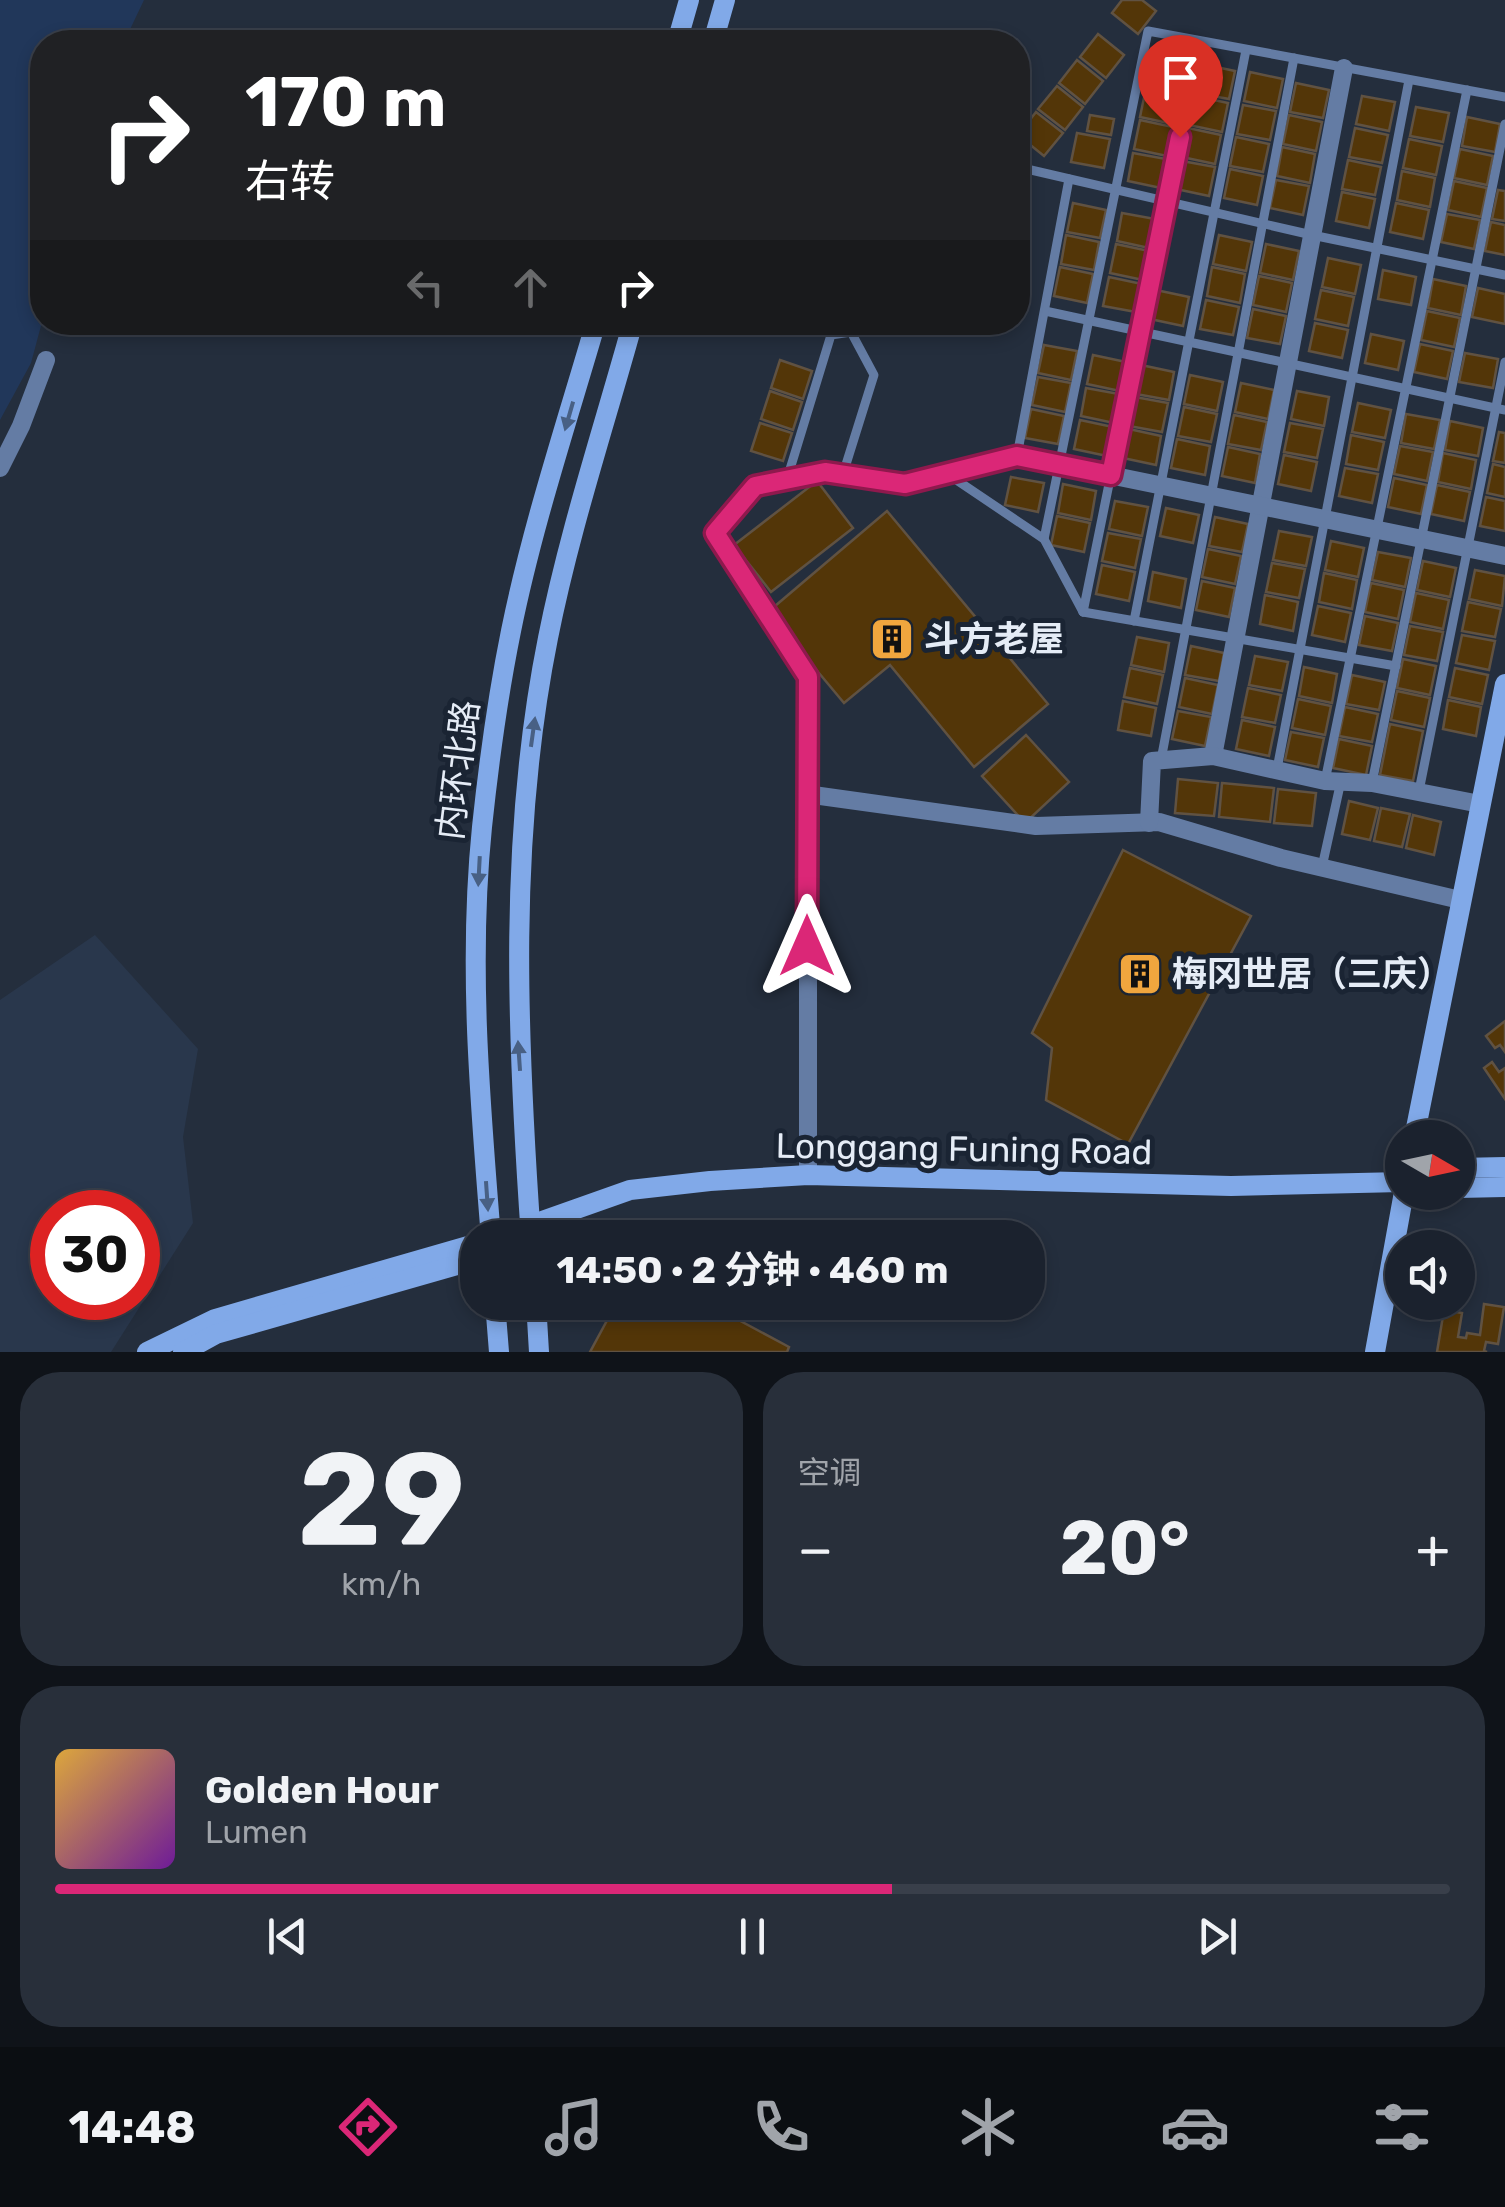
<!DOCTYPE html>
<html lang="zh">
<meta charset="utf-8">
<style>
:root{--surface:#1b222e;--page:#282f3a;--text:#f1f3f6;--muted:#a0a4aa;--line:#393f4a;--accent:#db2777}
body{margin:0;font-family:Rubik,"Noto Sans SC",sans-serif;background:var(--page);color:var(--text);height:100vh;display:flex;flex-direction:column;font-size:38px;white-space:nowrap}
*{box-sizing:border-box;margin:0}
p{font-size:32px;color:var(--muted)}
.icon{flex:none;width:55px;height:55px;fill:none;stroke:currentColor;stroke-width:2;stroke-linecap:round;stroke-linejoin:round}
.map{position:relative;height:1352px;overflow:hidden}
.details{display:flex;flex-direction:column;gap:20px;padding:20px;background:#0f1319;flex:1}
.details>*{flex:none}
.hud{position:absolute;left:30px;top:30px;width:1000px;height:305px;border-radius:40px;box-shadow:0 5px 15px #0003,0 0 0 2px var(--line);background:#202124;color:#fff;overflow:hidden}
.needle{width:65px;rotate:99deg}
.controls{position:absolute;left:1385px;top:1120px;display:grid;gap:20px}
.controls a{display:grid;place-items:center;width:90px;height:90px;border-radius:50%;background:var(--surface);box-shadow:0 5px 15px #0003,0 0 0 2px var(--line);font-size:50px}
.speed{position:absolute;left:30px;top:1190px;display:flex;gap:20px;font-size:50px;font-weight:700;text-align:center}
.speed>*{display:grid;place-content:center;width:130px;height:130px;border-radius:50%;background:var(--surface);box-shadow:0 5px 15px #0003,0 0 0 2px var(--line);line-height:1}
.speed .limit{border:15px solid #d22;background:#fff;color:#111}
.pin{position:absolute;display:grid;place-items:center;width:85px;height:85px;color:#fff;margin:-102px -42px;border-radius:50% 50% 50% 0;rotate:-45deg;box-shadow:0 0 10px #0007}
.pin .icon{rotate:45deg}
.me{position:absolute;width:110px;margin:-55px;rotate:0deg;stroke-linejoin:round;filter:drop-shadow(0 0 8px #0008)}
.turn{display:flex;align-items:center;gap:35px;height:210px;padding:0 50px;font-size:45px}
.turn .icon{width:130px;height:130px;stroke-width:2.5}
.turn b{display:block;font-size:70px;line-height:85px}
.lanes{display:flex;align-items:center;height:95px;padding:0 50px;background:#0003;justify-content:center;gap:50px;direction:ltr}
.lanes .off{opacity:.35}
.big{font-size:75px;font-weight:700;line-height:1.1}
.details .widget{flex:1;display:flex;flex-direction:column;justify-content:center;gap:15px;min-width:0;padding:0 35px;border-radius:40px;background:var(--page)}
.details .dial{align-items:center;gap:0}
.dial b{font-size:130px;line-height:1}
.song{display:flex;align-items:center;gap:30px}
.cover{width:120px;height:120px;border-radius:15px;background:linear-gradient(135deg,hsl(40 70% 55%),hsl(280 70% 35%))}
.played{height:10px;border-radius:5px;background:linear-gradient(90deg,var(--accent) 60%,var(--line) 60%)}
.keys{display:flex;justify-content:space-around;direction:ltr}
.heat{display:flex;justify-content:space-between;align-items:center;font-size:55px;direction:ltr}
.details .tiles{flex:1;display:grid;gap:20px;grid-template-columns:1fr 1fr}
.widget:last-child{grid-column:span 2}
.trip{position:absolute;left:460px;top:1220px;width:585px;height:100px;border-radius:40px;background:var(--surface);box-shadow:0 5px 15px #0003,0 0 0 2px var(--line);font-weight:700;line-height:100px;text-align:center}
.menu{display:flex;height:160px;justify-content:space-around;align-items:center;background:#0b0e12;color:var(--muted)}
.menu .icon{width:70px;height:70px}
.menu .current{color:var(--accent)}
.menu b{font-size:45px;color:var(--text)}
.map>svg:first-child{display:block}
.built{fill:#29374c;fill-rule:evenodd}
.green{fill:#21375a}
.building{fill:#533608;stroke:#605242;stroke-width:2.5}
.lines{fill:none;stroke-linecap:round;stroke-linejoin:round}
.lane{stroke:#647ca4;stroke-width:9}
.street{stroke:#647ca4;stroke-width:18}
.secondary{stroke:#81a9e8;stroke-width:20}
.oneway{fill:#486084}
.route-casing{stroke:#8e194d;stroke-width:25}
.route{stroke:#db2777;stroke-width:18}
.labels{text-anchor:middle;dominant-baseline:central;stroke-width:10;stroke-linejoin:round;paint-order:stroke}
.poi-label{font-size:35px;font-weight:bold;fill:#e5ecf6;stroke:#1a2433;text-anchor:start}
.street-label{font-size:35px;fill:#e5ecf6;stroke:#1a2433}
</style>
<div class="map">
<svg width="1505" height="1352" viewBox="0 0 1505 1352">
<rect width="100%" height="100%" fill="#242e3d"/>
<!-- built -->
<path class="built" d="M95,935L198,1049L183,1137L193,1223L111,1352H0V1000ZM52,1212H138V1298H52Z"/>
<!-- green -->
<polygon class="green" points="0,0 144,0 124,42 42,42 42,322 31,363 0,420"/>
<!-- building -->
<g class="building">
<polygon points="1122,0 1142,0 1156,11 1138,34 1112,13"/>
<polygon points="1098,34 1124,55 1106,78 1080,57"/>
<polygon points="1154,56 1187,63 1181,91 1148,85"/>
<polygon points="1077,60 1103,81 1085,104 1059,83"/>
<polygon points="1202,64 1235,71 1229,99 1196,93"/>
<polygon points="1250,72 1283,79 1277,108 1244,101"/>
<polygon points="1296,83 1329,90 1323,118 1290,112"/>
<polygon points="1057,86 1083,107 1065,130 1038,109"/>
<polygon points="1146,88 1179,95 1173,124 1140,117"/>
<polygon points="1195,96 1228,103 1222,132 1189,125"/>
<polygon points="1362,96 1395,102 1389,131 1356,124"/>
<polygon points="1243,105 1276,111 1270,140 1237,134"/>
<polygon points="1416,107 1449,113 1443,142 1410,136"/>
<polygon points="1036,112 1063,133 1044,156 1018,135"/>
<polygon points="1090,115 1114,119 1111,135 1087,131"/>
<polygon points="1289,115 1322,122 1316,151 1283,144"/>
<polygon points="1467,117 1500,124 1495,152 1462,146"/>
<polygon points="1140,120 1173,127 1167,156 1134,149"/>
<polygon points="1188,128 1221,135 1215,164 1182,157"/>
<polygon points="1355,128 1388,135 1382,163 1349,157"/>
<polygon points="1077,133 1110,139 1104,168 1071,162"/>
<polygon points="1236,137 1269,144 1263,172 1230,166"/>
<polygon points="1409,139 1442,146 1436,175 1403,168"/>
<polygon points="1282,147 1315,154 1310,183 1277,176"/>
<polygon points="1460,149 1493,156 1487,185 1454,178"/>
<polygon points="1133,153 1166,159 1161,188 1128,181"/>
<polygon points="1348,160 1381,167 1375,195 1342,189"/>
<polygon points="1182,161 1215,167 1209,196 1176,189"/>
<polygon points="1230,169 1263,176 1257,205 1224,198"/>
<polygon points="1402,171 1435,178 1430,207 1397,200"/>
<polygon points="1276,180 1309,186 1303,215 1270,208"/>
<polygon points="1454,181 1487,188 1481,217 1448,210"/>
<polygon points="1498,190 1505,191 1505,221 1492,219"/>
<polygon points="1342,192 1375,199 1369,228 1336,221"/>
<polygon points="1073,203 1106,210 1100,238 1067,232"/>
<polygon points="1396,203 1429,210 1423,239 1390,232"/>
<polygon points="1122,213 1155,219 1149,248 1117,241"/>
<polygon points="1447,214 1480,220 1474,249 1441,242"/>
<polygon points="1491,222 1505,225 1505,255 1485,251"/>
<polygon points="1066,235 1099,242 1094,270 1061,264"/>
<polygon points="1219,235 1252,242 1246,271 1213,264"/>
<polygon points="1116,244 1149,251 1143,280 1110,273"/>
<polygon points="1266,244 1299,251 1293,280 1260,273"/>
<polygon points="1328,258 1361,265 1355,294 1322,287"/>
<polygon points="1060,267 1093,274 1087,303 1054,296"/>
<polygon points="1212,267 1245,274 1240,303 1207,296"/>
<polygon points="1383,270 1416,277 1411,305 1378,299"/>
<polygon points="1259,276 1292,283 1286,312 1253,305"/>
<polygon points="1109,277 1142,284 1136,312 1103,306"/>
<polygon points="1433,279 1466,286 1461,315 1428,308"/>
<polygon points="1478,288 1505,294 1505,324 1472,317"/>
<polygon points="1156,290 1189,297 1183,326 1150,319"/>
<polygon points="1321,290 1354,297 1348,326 1315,319"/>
<polygon points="1206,300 1239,307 1233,335 1200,329"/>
<polygon points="1253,309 1286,316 1280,344 1247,338"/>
<polygon points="1427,311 1460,318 1454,347 1421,340"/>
<polygon points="1315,323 1348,330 1342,358 1309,351"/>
<polygon points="1371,334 1404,341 1398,370 1365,363"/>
<polygon points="1420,344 1453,351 1447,379 1414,372"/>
<polygon points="1044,345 1077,351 1071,380 1038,373"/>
<polygon points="1465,353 1498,359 1493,388 1459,382"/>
<polygon points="1093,355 1126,362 1120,391 1087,384"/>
<polygon points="780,360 812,371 803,399 771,388"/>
<polygon points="1141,365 1174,372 1169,400 1136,394"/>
<polygon points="1190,375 1223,382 1217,411 1184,404"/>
<polygon points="1038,377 1071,383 1065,412 1032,405"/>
<polygon points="1241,383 1274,390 1268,419 1235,412"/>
<polygon points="1086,388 1119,394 1114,423 1081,416"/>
<polygon points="770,391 802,402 793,430 761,419"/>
<polygon points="1297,391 1329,397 1324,426 1291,419"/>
<polygon points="1135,397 1168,403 1162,432 1129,426"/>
<polygon points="1358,403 1391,410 1385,438 1352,432"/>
<polygon points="1184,407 1217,414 1211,442 1178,436"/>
<polygon points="1031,409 1064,416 1058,444 1025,438"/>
<polygon points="1406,414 1440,420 1434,449 1401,443"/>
<polygon points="1234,415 1267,422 1261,450 1228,444"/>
<polygon points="1080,420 1113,427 1107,456 1074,449"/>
<polygon points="1450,421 1483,428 1478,456 1445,450"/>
<polygon points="760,423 792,433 783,461 751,451"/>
<polygon points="1290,423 1323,429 1317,458 1284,452"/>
<polygon points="1129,429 1161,436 1156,465 1123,458"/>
<polygon points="1499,432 1505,433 1505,463 1493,461"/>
<polygon points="1351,435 1384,442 1378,470 1346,464"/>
<polygon points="1177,439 1210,446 1205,475 1171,468"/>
<polygon points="1400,446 1433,452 1427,481 1394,474"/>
<polygon points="1228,447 1260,454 1255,483 1222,476"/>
<polygon points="1443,453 1476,460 1471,489 1438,482"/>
<polygon points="1284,455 1317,462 1311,491 1278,484"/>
<polygon points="1493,464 1505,467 1505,497 1487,493"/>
<polygon points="1345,468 1378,474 1372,503 1339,496"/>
<polygon points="1011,477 1044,483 1038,512 1005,505"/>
<polygon points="1394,478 1427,485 1421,514 1388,507"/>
<polygon points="817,481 853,528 771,592 734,545"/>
<polygon points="1063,484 1096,491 1091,520 1058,513"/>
<polygon points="1437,485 1470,492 1464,521 1431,514"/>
<polygon points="1486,497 1505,501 1505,531 1480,526"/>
<polygon points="1115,501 1148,507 1142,536 1109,529"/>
<polygon points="1166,508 1199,515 1193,543 1160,536"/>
<polygon points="887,511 1048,704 974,767 890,665 844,703 768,612"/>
<polygon points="1057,516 1090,523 1084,552 1051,545"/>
<polygon points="1215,517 1248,524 1242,552 1209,546"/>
<polygon points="1279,531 1312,537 1306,566 1273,560"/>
<polygon points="1108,533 1141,539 1135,568 1102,561"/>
<polygon points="1331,541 1364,548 1358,577 1325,570"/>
<polygon points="1208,549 1241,556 1235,584 1202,577"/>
<polygon points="1378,552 1411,558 1405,587 1372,580"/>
<polygon points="1423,561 1456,568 1450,597 1417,590"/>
<polygon points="1272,563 1305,569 1299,598 1266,592"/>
<polygon points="1102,565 1135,572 1129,601 1096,594"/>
<polygon points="1475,570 1505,576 1502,606 1469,599"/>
<polygon points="1153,572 1186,579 1181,608 1148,601"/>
<polygon points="1324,573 1357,580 1352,609 1319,602"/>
<polygon points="1202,581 1235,588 1229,617 1196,610"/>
<polygon points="1371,583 1404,590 1398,619 1365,612"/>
<polygon points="1416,593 1449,600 1443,629 1410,622"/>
<polygon points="1265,595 1298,602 1293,631 1260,624"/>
<polygon points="1468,602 1501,609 1495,637 1462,631"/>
<polygon points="1318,606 1351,613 1345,642 1312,635"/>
<polygon points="1365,616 1398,623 1392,651 1359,645"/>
<polygon points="1410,626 1443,632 1437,661 1404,655"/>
<polygon points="1462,635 1495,641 1489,670 1456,663"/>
<polygon points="1137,637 1169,643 1164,672 1131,665"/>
<polygon points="1191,646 1224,653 1219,681 1185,675"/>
<polygon points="1255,656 1288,662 1282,691 1249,685"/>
<polygon points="1403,659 1436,666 1430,695 1397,688"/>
<polygon points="1304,667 1337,674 1332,703 1299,696"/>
<polygon points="1130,668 1163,675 1157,704 1124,697"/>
<polygon points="1455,668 1488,675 1482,704 1449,697"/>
<polygon points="1352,675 1385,682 1379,710 1346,704"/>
<polygon points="1185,678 1218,685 1212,714 1179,707"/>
<polygon points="1248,688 1281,695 1275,723 1242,717"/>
<polygon points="1397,691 1430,698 1424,727 1391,720"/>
<polygon points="1298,699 1331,706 1325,735 1292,728"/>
<polygon points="1448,700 1481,707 1476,736 1443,729"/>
<polygon points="1123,701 1156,708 1151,736 1118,730"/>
<polygon points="1345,707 1378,714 1372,742 1339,736"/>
<polygon points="1178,711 1211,717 1205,746 1172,739"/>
<polygon points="1242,720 1275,727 1269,756 1236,749"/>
<polygon points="1390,724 1423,731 1413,781 1380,775"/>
<polygon points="1291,732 1324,738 1318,767 1285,760"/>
<polygon points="1026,735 1069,782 1025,823 982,776"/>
<polygon points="1339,739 1372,746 1366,775 1333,768"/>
<polygon points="1178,779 1218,783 1214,816 1175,813"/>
<polygon points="1222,783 1274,788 1270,822 1219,817"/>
<polygon points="1278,789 1316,793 1312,826 1274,823"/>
<polygon points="1349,801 1378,808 1370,840 1342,834"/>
<polygon points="1381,808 1410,814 1402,847 1374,841"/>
<polygon points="1413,815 1441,822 1434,855 1406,848"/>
<polygon points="1123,850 1251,916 1128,1144 1046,1100 1052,1048 1032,1033"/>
<polygon points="1505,1021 1505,1052 1500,1045 1495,1048 1486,1036"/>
<polygon points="1492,1062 1499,1072 1505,1068 1505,1099 1484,1068"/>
<polygon points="617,1302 705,1302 789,1347 787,1352 590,1352"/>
<polygon points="1484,1304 1504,1307 1498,1344 1486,1342 1484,1351 1487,1352 1437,1352 1444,1310 1462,1313 1458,1337 1466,1338 1467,1333 1480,1335"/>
</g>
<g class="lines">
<!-- lane -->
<g class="lane">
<polyline points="1018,167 1312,235 1505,275"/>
<polyline points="1045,311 1505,410"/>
<polyline points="1017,456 1069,179"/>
<polyline points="843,474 874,375 851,332 850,322"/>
<polyline points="949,475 1044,539 1083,612"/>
<polyline points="787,479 831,335 851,332"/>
<polyline points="1044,539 1148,31 1505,97"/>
<polyline points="1083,612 1199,41"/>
<polyline points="1083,612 1396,666"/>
<polyline points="1134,621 1246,50"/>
<polyline points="1161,760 1294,58"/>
<polyline points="1277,769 1409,80"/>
<polyline points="1325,781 1467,90"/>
<polyline points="1372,783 1505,124"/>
<polyline points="1419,791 1505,362"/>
<polyline points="1322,867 1341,781"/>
</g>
<!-- street -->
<g class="street">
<polyline points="0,468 21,426 46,360"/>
<polyline points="1213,756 1344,68"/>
<polyline points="806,794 1036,826 1159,822 1281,858 1460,900"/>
<polyline points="1149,823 1152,761 1213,756 1325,781 1372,783 1480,804"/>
<polyline points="808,1175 808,677 715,533 755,486 825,472 905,484 1017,456 1505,556"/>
</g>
<!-- secondary -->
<g class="secondary">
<polyline points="677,42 689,0"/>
<polyline points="713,42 725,0"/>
<polyline points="1414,1138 1505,684"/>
<polyline points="1458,1168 1505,1167"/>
<polyline points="1458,1188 1505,1187"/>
<path d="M491,1238C480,1101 468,964 482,827C489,761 498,695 511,631C532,527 566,425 596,322"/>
<polyline points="494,1238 630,1190 710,1181 808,1175 1231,1186 1402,1182"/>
<path d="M531,1238C517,1037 508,837 548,638C569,532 604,427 633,322"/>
<polyline points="495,1302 499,1352"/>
<polyline points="536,1302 539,1352"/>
<polyline points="147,1352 215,1319 478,1243"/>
<polyline points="183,1352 216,1334 478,1259"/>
<polyline points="1375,1352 1404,1192"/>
</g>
</g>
<!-- one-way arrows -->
<defs><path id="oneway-solid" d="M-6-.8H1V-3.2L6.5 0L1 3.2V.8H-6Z" transform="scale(2.5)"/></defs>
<g class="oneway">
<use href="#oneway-solid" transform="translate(569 416) rotate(106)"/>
<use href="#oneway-solid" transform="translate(533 732) rotate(-82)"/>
<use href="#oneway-solid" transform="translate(479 871) rotate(93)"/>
<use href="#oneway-solid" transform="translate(519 1056) rotate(-94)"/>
<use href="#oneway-solid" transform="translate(487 1196) rotate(86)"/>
</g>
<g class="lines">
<!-- route casing -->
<g class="route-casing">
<polyline id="route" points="807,946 808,677 715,533 755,486 825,472 905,484 1017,456 1111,475 1180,137"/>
</g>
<!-- route -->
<use href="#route" class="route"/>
</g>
<!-- icons -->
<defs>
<g id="building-square" transform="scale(2.25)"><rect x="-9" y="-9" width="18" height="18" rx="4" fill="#f0a63e" stroke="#1a2433"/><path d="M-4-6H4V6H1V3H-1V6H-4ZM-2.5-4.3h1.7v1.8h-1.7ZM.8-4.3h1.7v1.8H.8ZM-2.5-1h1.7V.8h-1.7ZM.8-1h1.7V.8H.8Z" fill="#111"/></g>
</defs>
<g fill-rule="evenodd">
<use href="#building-square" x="892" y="639"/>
<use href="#building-square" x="1140" y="974"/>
</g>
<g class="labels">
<!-- poi labels -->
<g class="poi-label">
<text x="924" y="639">斗方老屋</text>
<text x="1172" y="974">梅冈世居（三庆）</text>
</g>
<!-- street labels -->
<g class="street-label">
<text transform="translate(458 770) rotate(-83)">内环北路</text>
<text transform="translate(964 1149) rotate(1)">Longgang Funing Road</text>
</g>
</g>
</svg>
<div class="controls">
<a><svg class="needle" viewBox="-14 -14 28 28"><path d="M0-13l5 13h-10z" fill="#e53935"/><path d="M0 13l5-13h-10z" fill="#a0a4aa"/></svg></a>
<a><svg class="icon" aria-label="sound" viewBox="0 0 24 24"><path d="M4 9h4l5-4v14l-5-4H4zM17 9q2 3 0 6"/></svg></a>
</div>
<div class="speed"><div class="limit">30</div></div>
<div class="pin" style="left:1180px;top:137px;background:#d93025"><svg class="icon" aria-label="arrive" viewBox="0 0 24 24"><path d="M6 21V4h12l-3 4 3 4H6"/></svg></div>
<svg class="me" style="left:807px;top:946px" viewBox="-20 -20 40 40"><path d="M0-17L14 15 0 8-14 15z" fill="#db2777" stroke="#fff" stroke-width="4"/></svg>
<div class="trip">14:50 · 2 分钟 · 460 m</div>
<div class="hud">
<div class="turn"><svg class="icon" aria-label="right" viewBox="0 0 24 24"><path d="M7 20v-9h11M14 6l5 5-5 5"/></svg><div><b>170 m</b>右转</div></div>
<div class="lanes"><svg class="icon off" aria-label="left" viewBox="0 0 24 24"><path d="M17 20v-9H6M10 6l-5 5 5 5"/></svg><svg class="icon off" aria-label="ahead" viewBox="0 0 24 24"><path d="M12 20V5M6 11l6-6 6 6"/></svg><svg class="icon" aria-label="right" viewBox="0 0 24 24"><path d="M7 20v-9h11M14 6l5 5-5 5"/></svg></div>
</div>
</div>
<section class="details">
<div class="tiles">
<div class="widget dial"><b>29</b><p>km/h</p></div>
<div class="widget"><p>空调</p>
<div class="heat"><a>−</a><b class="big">20°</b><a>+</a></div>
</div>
<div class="widget">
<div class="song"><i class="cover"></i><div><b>Golden Hour</b><p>Lumen</p></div></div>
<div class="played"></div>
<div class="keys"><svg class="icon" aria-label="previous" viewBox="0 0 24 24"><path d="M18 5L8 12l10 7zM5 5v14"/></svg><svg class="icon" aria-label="pause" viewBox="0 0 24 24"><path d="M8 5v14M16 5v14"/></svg><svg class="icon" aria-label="next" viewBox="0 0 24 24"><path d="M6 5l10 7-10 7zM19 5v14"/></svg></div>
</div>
</div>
</section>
<nav class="menu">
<b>14:48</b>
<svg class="icon current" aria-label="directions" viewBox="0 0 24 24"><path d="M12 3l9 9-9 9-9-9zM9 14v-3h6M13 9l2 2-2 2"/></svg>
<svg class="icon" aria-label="music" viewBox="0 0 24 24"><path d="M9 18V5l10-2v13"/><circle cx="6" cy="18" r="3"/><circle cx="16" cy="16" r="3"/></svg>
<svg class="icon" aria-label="phone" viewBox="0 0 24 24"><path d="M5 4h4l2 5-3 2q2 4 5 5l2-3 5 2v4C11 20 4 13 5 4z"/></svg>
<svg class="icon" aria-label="climate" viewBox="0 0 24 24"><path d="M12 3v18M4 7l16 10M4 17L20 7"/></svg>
<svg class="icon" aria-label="car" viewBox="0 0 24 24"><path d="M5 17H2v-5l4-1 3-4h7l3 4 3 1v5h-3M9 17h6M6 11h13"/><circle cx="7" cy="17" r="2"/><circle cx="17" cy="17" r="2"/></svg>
<svg class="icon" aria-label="filters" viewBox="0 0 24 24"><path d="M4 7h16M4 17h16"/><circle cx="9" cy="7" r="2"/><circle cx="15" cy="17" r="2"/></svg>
</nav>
